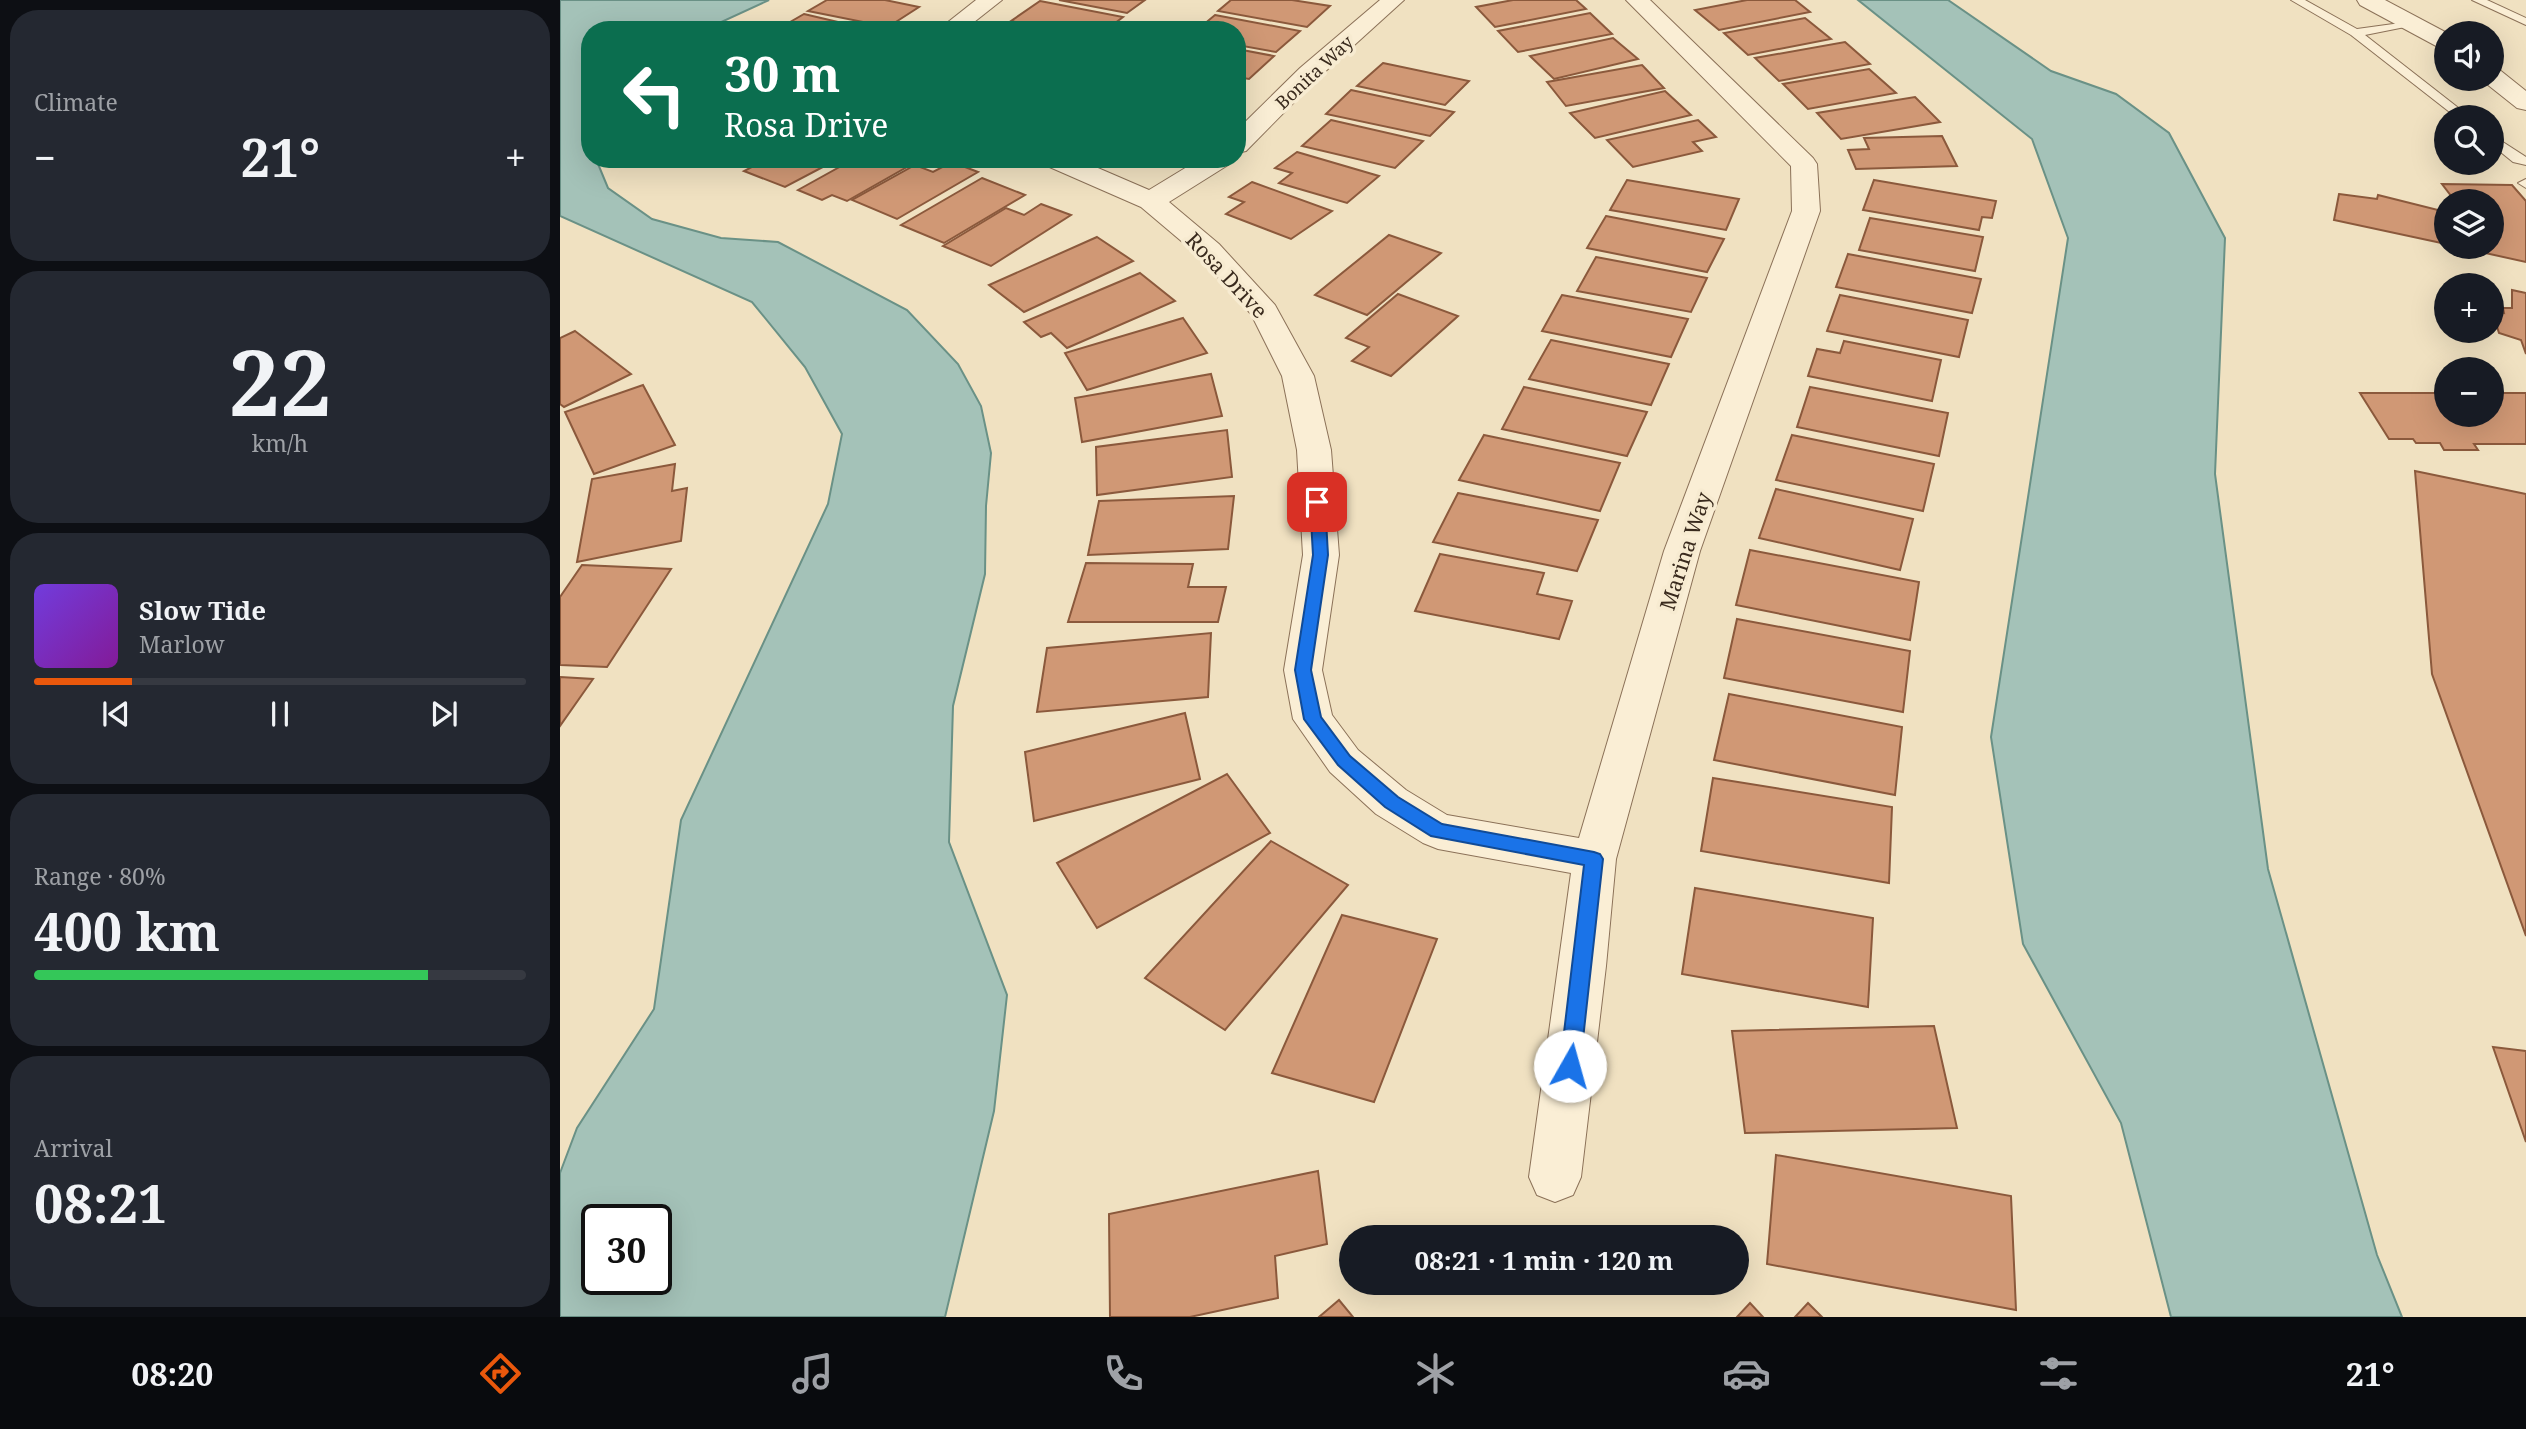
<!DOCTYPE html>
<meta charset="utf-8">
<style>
:root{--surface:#171b24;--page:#242831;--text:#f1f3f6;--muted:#9ea1a6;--line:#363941;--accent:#ea580c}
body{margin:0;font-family:"Noto Serif",serif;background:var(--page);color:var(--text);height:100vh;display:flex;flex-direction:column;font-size:26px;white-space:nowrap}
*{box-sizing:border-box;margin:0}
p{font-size:23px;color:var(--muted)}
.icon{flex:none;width:38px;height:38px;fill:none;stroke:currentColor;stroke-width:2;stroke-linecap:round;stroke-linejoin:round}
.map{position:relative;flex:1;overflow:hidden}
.drawer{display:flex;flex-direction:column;gap:10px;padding:10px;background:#0d0f14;width:560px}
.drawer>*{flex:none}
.top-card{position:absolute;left:21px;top:21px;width:665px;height:147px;border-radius:28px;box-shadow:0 7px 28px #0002;background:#0b6e4f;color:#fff;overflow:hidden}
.buttons{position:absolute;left:1874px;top:21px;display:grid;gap:14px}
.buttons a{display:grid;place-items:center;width:70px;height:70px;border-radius:50%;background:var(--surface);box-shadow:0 7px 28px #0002;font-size:35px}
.speed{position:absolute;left:21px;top:1204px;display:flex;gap:14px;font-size:35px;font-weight:700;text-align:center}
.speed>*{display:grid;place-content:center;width:91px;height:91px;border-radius:50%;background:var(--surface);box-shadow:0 7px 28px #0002;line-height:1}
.speed .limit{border:4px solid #111;border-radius:10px;background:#fff;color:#111}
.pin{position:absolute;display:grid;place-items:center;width:60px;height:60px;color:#fff;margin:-30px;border-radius:14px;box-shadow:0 4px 10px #0006}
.me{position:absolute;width:77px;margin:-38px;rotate:7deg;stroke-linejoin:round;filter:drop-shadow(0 0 5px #0008)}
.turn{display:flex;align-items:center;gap:24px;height:147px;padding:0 28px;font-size:32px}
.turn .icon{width:91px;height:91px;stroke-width:2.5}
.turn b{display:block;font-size:49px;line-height:60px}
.big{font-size:52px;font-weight:700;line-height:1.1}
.drawer .tile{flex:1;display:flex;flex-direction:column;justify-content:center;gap:10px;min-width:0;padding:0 24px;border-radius:28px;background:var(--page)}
.drawer .dial{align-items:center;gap:0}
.dial b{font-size:91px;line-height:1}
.song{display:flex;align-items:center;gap:21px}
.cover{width:84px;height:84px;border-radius:10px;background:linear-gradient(135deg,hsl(260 70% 55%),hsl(290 70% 35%))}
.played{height:7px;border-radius:4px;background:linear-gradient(90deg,var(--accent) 20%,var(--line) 20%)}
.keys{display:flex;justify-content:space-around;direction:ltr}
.heat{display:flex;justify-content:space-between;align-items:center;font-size:38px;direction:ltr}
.charge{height:10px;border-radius:5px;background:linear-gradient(90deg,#34c759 80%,var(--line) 0)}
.trip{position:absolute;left:779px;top:1225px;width:410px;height:70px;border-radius:35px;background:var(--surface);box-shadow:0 7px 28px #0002;font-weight:700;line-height:70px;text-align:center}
.dock{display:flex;height:112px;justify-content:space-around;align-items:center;background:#090b0e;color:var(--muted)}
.dock .icon{width:49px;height:49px}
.dock .current{color:var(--accent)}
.dock b{font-size:32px;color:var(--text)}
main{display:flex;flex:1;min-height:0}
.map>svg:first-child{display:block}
.water{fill:#a4c2b8;stroke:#6a9186;stroke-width:2;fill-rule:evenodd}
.building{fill:#d09875;stroke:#8b593c;stroke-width:2}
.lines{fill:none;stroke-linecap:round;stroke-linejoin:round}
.service-casing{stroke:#8b7158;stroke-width:2}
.minor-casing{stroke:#8b7158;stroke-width:2}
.service{fill:#faeed5;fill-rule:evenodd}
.minor{fill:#faeed5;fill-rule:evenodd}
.route{fill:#1a73e8;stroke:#114b97;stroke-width:2}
.labels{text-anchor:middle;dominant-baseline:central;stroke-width:7;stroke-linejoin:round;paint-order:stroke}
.far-street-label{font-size:18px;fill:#392a1d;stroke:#f7ebd1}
.street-label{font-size:21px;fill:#392a1d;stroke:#f7ebd1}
</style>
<main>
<section class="drawer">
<div class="tile"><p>Climate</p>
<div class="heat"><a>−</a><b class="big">21°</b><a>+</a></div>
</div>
<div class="tile dial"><b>22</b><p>km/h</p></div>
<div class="tile">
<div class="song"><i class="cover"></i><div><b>Slow Tide</b><p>Marlow</p></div></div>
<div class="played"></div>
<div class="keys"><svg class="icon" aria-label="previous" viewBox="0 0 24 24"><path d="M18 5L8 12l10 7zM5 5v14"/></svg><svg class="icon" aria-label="pause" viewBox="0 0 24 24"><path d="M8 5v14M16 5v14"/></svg><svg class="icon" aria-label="next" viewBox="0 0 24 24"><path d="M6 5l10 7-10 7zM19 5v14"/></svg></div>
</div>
<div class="tile"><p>Range · 80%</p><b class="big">400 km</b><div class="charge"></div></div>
<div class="tile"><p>Arrival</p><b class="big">08:21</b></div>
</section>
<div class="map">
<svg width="1966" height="1317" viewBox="0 0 1966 1317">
<rect width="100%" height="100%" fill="#f0e1c1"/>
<!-- water -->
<g class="water">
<path d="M0,0H209L144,30H30V159H36L48,188L92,219L161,238L218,242L347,310L398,364L421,406L431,453L426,506L425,574L393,706L389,842L447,995L434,1111L385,1317H0V1173L17,1128L94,1009L121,820L268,504L282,434L245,367L192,302L0,216ZM37,1220H96V1279H37Z"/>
<polygon points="1298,0 1388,0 1491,71 1556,94 1609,133 1665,238 1655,474 1708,869 1817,1255 1842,1317 1611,1317 1561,1123 1463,944 1431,737 1508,238 1472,139"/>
</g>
<!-- building -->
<g class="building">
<polygon points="267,0 325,0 359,7 328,27 248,11"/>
<polygon points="499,0 585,0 567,13"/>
<polygon points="671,0 732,0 770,6 747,27 658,11"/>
<polygon points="953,0 1016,0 1026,9 935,27 916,7"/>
<polygon points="1187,0 1235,0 1250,12 1159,30 1135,10"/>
<polygon points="480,1 563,17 546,30 495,30 451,21"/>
<polygon points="1030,13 1052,34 958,52 938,31"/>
<polygon points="244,14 312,30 218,29"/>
<polygon points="655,15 740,31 716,52 677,45 677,30 637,30"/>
<polygon points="1245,18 1271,39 1188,55 1164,33"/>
<polygon points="1053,38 1078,59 994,79 970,56"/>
<polygon points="1285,42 1310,64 1219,81 1195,58"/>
<polygon points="677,49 714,56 689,79 677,77"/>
<polygon points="823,63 909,81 885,105 797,86"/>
<polygon points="1082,65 1104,88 1006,106 987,82"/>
<polygon points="1309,69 1336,93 1248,109 1223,84"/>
<polygon points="791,90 894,112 870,136 766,114"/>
<polygon points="1105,91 1131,115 1035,138 1010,113"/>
<polygon points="1355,97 1380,122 1281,139 1257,113"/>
<polygon points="771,120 863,141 835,168 742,146"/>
<polygon points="1138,120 1156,137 1133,142 1142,151 1073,167 1047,140"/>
<polygon points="1382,136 1397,166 1296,169 1288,150 1309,149 1304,138"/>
<polygon points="737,152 819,176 787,203 719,183 732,173 715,168"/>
<polygon points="207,159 278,159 225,187 184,171"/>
<polygon points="294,159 361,159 287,201 272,195 262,200 238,190"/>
<polygon points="392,162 418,172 337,219 292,200 355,165 373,172"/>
<polygon points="422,178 465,195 384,243 341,225"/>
<polygon points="1067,180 1179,199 1166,230 1050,210"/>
<polygon points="1314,180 1436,201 1432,218 1422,217 1419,230 1303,210"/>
<polygon points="692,182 772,211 731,239 666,214 684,202 669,197"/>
<polygon points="1882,184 1952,185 1966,201 1966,262 1898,247 1932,247 1932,216 1938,218 1932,210 1932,201 1895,201"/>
<polygon points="1779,194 1817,199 1818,195 1886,212 1886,244 1774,220"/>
<polygon points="481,204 511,215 431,266 383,246 446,208 464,215"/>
<polygon points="1046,216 1164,239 1147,272 1027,248"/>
<polygon points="1310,218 1423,237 1415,271 1299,250"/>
<polygon points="829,235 881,253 807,315 755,295"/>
<polygon points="537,237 573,261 464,312 429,285"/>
<polygon points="1288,254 1421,279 1412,313 1276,287"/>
<polygon points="1036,257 1147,278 1131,312 1017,291"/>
<polygon points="580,273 615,301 507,348 491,333 481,337 464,322"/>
<polygon points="1952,290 1966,293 1966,354 1961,340 1939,333 1932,311 1944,313 1943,308 1952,308"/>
<polygon points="838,294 898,316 831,376 792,361 809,347 786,338"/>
<polygon points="1002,295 1128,319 1111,357 982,331"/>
<polygon points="1280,295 1408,320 1399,357 1267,331"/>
<polygon points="623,318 647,353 527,390 505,353"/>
<polygon points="15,331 71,374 4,407 0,404 0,338"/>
<polygon points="991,340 1109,364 1091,405 969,379"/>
<polygon points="1284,341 1381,360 1372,401 1248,376 1257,349 1280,353"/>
<polygon points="651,374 662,416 522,442 515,398"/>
<polygon points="83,385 115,445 34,474 5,412"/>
<polygon points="964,387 1087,412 1067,456 942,429"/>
<polygon points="1250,387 1388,413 1379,456 1237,427"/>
<polygon points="1800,393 1886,393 1886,415 1932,415 1932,393 1966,393 1966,444 1914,444 1918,450 1884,450 1880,443 1856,443 1853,439 1829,439"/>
<polygon points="667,430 672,477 537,495 536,447"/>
<polygon points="924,435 1060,463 1040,511 899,480"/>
<polygon points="1232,435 1374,464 1363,511 1216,480"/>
<polygon points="115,464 112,491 127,488 121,541 17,562 32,479"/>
<polygon points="1855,471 1966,494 1966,936 1872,674"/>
<polygon points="1216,489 1353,519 1340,570 1199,538"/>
<polygon points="898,493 1038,520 1017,571 873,542"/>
<polygon points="674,496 668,549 528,555 539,501"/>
<polygon points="1190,550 1359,582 1350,640 1176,605"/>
<polygon points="880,554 984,573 977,594 1012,601 999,639 855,611"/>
<polygon points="526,563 633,564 628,587 666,587 658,622 508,622"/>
<polygon points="22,565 111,569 47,667 0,665 0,597"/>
<polygon points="1177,619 1350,651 1343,712 1164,678"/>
<polygon points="651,633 648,697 477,712 487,648"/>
<polygon points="0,677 33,679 0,726"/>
<polygon points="1169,694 1342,727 1335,795 1154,760"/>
<polygon points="625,713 640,779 474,821 465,752"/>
<polygon points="667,774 710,833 537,928 497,863"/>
<polygon points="1153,778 1332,807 1329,883 1141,851"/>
<polygon points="711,841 788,885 665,1030 585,978"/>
<polygon points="1135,888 1313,918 1308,1007 1122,974"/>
<polygon points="782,915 877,939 814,1102 712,1073"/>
<polygon points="1374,1026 1397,1128 1185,1133 1172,1031"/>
<polygon points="1933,1047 1966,1051 1966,1142"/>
<polygon points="1216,1155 1451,1196 1456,1310 1207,1264"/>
<polygon points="758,1171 767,1244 715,1256 718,1298 630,1317 550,1317 549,1214"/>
<polygon points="779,1300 793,1317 759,1317"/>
<polygon points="1190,1303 1203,1317 1177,1317"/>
<polygon points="1248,1303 1262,1317 1235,1317"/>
</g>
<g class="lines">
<!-- service casing -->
<g class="service-casing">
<g id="service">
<polygon points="1731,0 1745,0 1797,29 1855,21 1855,25 1805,35 1910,117 1896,117 1791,35"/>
<polygon points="1912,0 1927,0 1966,18 1966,25"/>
<polygon points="1932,135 1966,157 1966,165 1953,162 1932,145"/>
<polygon points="1966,179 1966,188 1958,183"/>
</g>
</g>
<!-- minor casing -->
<g class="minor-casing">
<g id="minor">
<polygon points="416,0 442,0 404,30 378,30"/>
<polygon points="820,0 844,0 758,78 686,151 677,153 677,130 740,68"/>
<polygon points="1066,0 1090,0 1253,158 1257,164 1260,211 1140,551 1056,859 1046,966 1021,1177 1013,1195 995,1202 977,1195 969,1177 1011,873 878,849 863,843 816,814 770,772 733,719 724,670 743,555 737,450 722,376 691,314 639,256 581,207 485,165 481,159 517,159 589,190 640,159 672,159 668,165 609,202 659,244 715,305 754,376 771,450 779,555 762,670 772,715 798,750 846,790 887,815 1019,838 1104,551 1232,211 1231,166"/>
<polygon points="1797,0 1825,0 1887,33 1886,49 1878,47 1800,5"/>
<polygon points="1932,69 1941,71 1966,91 1966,110 1957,108 1923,81 1922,79 1932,79"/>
</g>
</g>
<!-- service -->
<use href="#service" class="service"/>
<!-- minor -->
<use href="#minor" class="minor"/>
</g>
<!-- route -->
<polygon class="route" points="757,498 765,502 768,555 751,670 761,717 790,756 838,797 882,824 1034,852 1040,854 1043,859 1020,1066 1017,1073 1010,1075 1003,1073 1000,1066 1024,865 871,836 825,807 778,765 744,719 735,670 753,555 750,502"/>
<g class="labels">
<!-- far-street labels -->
<g class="far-street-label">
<text transform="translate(754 72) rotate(-43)">Bonita Way</text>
</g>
<!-- street labels -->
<g class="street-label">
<text transform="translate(667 275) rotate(47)">Rosa Drive</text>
<text transform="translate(1125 551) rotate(-72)">Marina Way</text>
</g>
</g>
</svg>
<div class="buttons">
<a><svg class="icon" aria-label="sound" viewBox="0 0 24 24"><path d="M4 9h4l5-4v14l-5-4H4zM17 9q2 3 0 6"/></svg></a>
<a><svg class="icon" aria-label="search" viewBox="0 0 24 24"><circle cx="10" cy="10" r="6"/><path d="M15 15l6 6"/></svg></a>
<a><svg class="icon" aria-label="layers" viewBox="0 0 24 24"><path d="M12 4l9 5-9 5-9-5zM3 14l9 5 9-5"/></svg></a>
<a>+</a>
<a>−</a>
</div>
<div class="speed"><div class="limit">30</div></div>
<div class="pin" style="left:757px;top:502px;background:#d93025"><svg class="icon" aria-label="arrive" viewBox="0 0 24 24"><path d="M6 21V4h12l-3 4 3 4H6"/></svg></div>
<svg class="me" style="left:1010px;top:1066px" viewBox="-20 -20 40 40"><circle r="19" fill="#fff"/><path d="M0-13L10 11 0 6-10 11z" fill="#1a73e8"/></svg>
<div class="trip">08:21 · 1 min · 120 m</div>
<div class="top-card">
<div class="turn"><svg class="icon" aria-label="left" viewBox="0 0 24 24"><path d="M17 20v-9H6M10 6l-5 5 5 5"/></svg><div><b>30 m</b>Rosa Drive</div></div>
</div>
</div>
</main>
<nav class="dock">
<b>08:20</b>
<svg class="icon current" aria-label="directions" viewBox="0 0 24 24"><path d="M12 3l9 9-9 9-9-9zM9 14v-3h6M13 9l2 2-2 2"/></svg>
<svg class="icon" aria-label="music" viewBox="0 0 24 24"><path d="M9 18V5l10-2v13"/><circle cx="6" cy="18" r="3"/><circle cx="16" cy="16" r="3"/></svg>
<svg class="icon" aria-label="phone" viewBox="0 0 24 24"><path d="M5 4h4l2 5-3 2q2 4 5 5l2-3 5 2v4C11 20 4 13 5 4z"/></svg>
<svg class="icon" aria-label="climate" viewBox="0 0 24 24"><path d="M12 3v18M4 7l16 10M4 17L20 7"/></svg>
<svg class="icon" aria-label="car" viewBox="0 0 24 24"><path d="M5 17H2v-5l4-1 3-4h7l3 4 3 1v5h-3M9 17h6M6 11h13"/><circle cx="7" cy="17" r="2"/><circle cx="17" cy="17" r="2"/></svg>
<svg class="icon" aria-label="filters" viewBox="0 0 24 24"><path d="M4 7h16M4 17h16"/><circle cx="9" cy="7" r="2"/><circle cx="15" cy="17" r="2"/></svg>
<b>21°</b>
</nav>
